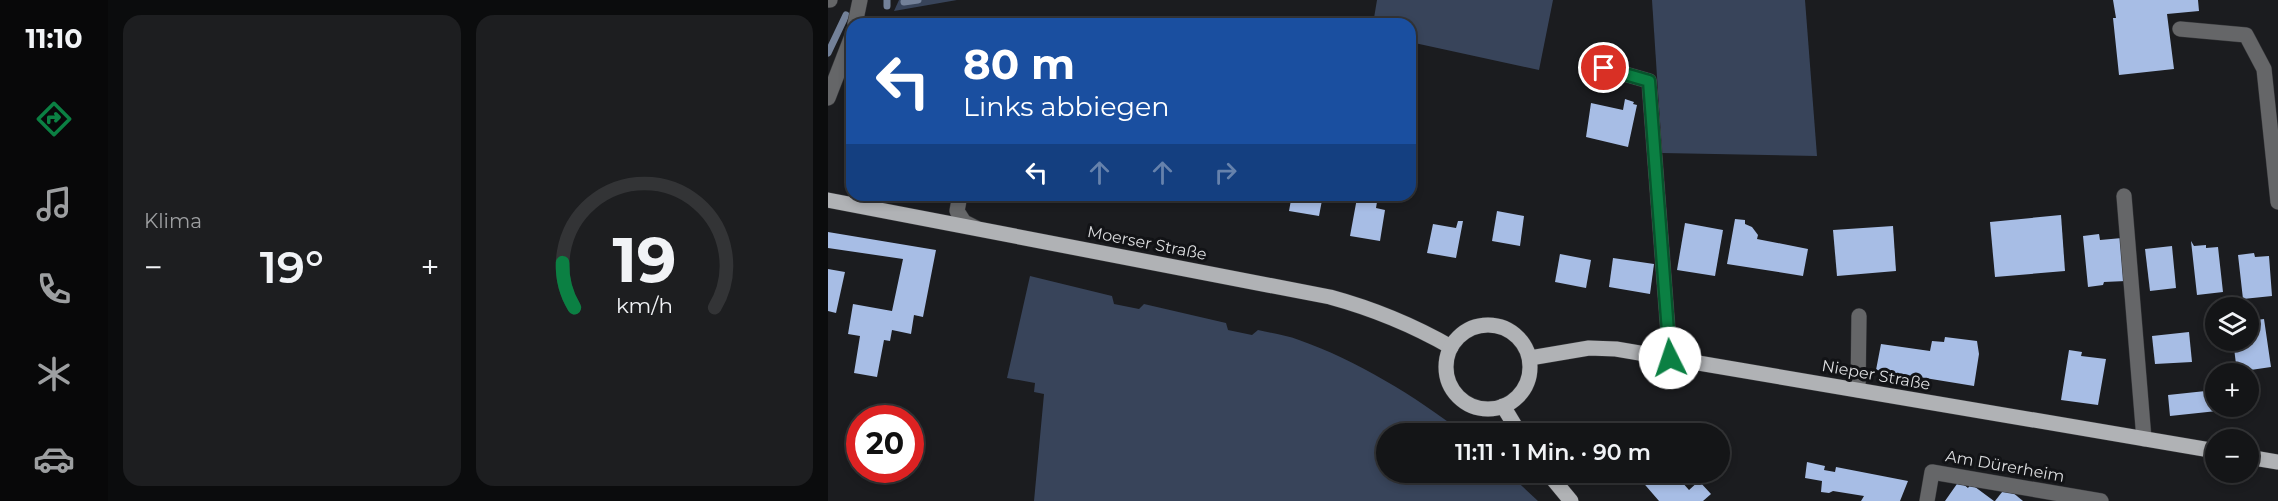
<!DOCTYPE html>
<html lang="de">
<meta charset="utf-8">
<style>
:root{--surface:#141517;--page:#1d1e20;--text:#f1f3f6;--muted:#9d9fa1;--line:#333436;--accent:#0b8043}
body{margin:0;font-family:Montserrat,sans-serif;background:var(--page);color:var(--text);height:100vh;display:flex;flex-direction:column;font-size:22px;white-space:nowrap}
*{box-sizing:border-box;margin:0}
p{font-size:20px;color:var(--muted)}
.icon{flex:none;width:33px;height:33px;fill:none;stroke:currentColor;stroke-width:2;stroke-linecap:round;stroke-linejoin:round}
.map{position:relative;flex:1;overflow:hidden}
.details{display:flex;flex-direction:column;gap:15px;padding:15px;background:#0b0c0d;width:720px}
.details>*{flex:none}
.guide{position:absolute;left:18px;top:18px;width:570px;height:183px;border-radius:18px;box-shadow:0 3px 9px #0003,0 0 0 2px var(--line);background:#1a4fa0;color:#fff;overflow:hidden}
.tools{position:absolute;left:1377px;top:297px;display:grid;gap:12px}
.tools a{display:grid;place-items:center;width:54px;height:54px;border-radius:50%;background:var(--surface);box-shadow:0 3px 9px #0003,0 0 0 2px var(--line);font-size:30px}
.speed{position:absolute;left:18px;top:405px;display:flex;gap:12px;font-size:30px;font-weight:700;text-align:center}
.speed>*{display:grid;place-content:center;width:78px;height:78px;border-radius:50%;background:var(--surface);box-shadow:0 3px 9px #0003,0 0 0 2px var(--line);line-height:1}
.speed .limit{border:9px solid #d22;background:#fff;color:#111}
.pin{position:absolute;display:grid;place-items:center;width:51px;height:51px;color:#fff;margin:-26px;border:3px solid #fff;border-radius:50%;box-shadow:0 2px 6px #0007}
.me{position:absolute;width:66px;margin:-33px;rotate:356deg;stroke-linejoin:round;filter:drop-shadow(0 0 4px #0008)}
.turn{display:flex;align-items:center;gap:21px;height:126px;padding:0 18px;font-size:27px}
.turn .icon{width:78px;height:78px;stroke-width:2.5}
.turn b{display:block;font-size:42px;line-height:51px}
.lanes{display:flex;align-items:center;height:57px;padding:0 18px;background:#0003;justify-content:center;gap:30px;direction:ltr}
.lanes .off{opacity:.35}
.big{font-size:45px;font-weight:600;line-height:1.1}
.details .widget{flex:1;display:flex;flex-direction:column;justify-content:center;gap:9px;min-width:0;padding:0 21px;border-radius:18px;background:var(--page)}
.details .dial{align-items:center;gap:0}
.dial svg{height:156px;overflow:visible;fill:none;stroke:var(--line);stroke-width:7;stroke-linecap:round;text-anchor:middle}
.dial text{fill:var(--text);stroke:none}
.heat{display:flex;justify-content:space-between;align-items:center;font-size:33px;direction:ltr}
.details .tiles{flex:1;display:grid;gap:15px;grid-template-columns:repeat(2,1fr)}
.trip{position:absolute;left:548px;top:423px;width:354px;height:60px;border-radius:30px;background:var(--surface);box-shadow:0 3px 9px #0003,0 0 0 2px var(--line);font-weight:600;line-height:60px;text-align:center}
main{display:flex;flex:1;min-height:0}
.tabs{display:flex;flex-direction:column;width:108px;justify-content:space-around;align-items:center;background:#080809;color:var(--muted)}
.tabs .icon{width:42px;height:42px}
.tabs .selected{color:var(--accent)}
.tabs b{font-size:27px;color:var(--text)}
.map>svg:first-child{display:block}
.green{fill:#38445a}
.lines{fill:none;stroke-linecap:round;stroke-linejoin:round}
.stream{stroke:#738199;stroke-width:7}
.building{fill:#a7bde5}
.minor-casing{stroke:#36373a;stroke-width:16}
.major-casing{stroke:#36373a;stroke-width:16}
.minor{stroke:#656668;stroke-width:15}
.major{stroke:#b0b2b5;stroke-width:15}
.route-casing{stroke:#07532c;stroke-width:15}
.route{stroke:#0b8043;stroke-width:10}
.labels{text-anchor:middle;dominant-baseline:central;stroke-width:6;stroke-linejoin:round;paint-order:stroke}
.street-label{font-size:16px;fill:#dddee0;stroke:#121316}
</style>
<main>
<nav class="tabs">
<b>11:10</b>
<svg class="icon selected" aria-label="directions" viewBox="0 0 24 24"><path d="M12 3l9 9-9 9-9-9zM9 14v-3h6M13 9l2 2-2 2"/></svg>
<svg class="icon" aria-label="music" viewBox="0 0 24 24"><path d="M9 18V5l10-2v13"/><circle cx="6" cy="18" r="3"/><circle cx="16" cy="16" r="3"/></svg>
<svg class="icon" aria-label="phone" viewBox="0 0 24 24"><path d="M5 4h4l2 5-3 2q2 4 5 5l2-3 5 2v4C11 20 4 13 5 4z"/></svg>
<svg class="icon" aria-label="climate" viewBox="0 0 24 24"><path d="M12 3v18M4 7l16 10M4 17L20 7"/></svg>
<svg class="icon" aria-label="car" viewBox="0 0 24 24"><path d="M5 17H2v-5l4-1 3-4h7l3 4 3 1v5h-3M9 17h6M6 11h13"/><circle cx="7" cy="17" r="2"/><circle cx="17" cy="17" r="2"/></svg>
</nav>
<section class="details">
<div class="tiles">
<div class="widget"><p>Klima</p>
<div class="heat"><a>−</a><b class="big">19°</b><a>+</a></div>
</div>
<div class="widget dial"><svg viewBox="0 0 100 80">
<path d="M14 69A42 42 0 1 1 86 69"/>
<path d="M14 69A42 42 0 0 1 8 46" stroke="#0b8043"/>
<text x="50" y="56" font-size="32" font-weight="700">19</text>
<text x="50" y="72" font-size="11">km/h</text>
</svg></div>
</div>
</section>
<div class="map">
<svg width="1450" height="501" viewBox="0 0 1450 501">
<rect width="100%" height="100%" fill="#1b1c1f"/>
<!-- green -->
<g class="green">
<polygon points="71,0 129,0 66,11"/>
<polygon points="549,0 725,0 711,70 582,42 582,24 545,24"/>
<polygon points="824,0 977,0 989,156 834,153"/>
<path d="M202,276L284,296L286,304L311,309L316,304L398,323L400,330L424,335L430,330C443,333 458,335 471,340C528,360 587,396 635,433L558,434V472L680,473L710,501H206L216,394L206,392L207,383L179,378Z"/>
</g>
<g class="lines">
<!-- stream -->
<g class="stream">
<polyline points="59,0 59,6"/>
<polyline points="76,2 90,0"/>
<polyline points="0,53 18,15"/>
</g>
</g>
<!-- building -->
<g class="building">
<polygon points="1285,0 1370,0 1371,11 1339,14 1346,69 1291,75 1285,18 1288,18"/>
<polygon points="797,99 806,102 805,104 809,105 800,147 758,137 763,103 795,110"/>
<polygon points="468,195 495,195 491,216 461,211 463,200 467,200"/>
<polygon points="529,198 549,202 548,208 557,210 552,241 522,236"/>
<polygon points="669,211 696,216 692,246 664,241"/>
<polygon points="1233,215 1237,271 1167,277 1162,222"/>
<polygon points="907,219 917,220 917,224 924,227 930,235 929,239 980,249 975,276 899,264"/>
<polygon points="630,221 635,221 628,258 599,253 605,224 628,228"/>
<polygon points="857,223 895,230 887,276 849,270"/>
<polygon points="1065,226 1068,271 1009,276 1005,230"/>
<polygon points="0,232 108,250 95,317 86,315 83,334 64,330 62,341 56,340 49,377 26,373 32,336 20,334 25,304 64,311 75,259 0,248"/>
<polygon points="1271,234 1272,240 1294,238 1298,281 1276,282 1275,285 1260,287 1255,236"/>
<polygon points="1363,241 1366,246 1378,245 1378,248 1390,247 1395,292 1369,295"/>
<polygon points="1344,246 1348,288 1322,291 1317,249"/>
<polygon points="1426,253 1427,257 1441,256 1444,296 1415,299 1410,255"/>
<polygon points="732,254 763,260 758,288 727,282"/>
<polygon points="785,258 826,264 822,294 781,287"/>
<polygon points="0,269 17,272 8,313 0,311"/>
<polygon points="1436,319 1443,367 1409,372 1405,340 1420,340 1420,321"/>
<polygon points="1361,332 1364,362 1327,364 1324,336"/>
<polygon points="1117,337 1149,341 1151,354 1146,386 1048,370 1053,344 1102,351 1104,341 1116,342"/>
<polygon points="1241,350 1254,352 1253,356 1278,359 1270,405 1233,400"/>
<polygon points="1387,390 1389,411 1342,416 1340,395"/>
<polygon points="979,462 997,466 996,470 1007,472 1008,467 1080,481 1072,501 1033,501 1036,496 1005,491 1001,493 993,492 994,481 977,478"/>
<polygon points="820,472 845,472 861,490 871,481 883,494 875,501 831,501 812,479"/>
<polygon points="1131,481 1140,488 1143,484 1166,501 1117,501"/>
<polygon points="1178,487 1195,501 1167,501"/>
</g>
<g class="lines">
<!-- minor casing -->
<g class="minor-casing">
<g id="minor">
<polyline points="0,0 2,0"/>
<polyline points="27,24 32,0"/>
<polyline points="1352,29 1418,35 1436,69 1450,202"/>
<polyline points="776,68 821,81 842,358"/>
<polyline points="0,98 24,36"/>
<polyline points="132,195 129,211 136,222 148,228"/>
<polyline points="1296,196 1316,439"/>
<polyline points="1030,390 1031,316"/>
<polyline points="1099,501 1104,472 1273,501"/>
</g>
</g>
<!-- major casing -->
<g class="major-casing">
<g id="major">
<path d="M0,200L502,297C546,309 583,324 623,347"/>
<circle cx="660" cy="367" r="42"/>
<polyline points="702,358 761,348 788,349 1388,451"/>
<polyline points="675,406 692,434"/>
<polyline points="1420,457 1450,462"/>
<polyline points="719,472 743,501"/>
</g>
</g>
<!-- minor -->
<use href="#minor" class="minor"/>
<!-- major -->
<use href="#major" class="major"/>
</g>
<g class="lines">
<!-- route casing -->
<g class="route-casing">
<polyline id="route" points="776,68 821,81 842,358"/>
</g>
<!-- route -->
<use href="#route" class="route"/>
</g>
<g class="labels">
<!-- street labels -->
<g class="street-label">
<text transform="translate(319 243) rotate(11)">Moerser Straße</text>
<text transform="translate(1048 375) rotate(10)">Nieper Straße</text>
<text transform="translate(1177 466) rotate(10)">Am Dürerheim</text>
</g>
</g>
</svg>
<div class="tools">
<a><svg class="icon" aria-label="layers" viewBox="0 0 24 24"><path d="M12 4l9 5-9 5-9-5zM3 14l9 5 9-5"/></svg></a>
<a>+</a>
<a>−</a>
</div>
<div class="speed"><div class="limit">20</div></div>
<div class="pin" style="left:776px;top:68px;background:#d93025"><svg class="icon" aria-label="arrive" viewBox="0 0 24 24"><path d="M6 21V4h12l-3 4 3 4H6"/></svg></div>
<svg class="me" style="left:842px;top:358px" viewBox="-20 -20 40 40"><circle r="19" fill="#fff"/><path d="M0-13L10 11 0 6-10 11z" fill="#0b8043"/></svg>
<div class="trip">11:11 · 1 Min. · 90 m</div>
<div class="guide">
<div class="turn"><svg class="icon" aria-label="left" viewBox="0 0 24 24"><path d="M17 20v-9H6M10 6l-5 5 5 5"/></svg><div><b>80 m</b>Links abbiegen</div></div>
<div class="lanes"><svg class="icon" aria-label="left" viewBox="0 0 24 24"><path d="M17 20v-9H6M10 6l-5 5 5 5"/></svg><svg class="icon off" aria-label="ahead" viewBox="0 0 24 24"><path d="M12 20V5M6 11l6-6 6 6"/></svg><svg class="icon off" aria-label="ahead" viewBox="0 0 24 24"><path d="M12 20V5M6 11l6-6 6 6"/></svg><svg class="icon off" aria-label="right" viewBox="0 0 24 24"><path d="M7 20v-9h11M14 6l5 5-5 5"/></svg></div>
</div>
</div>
</main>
